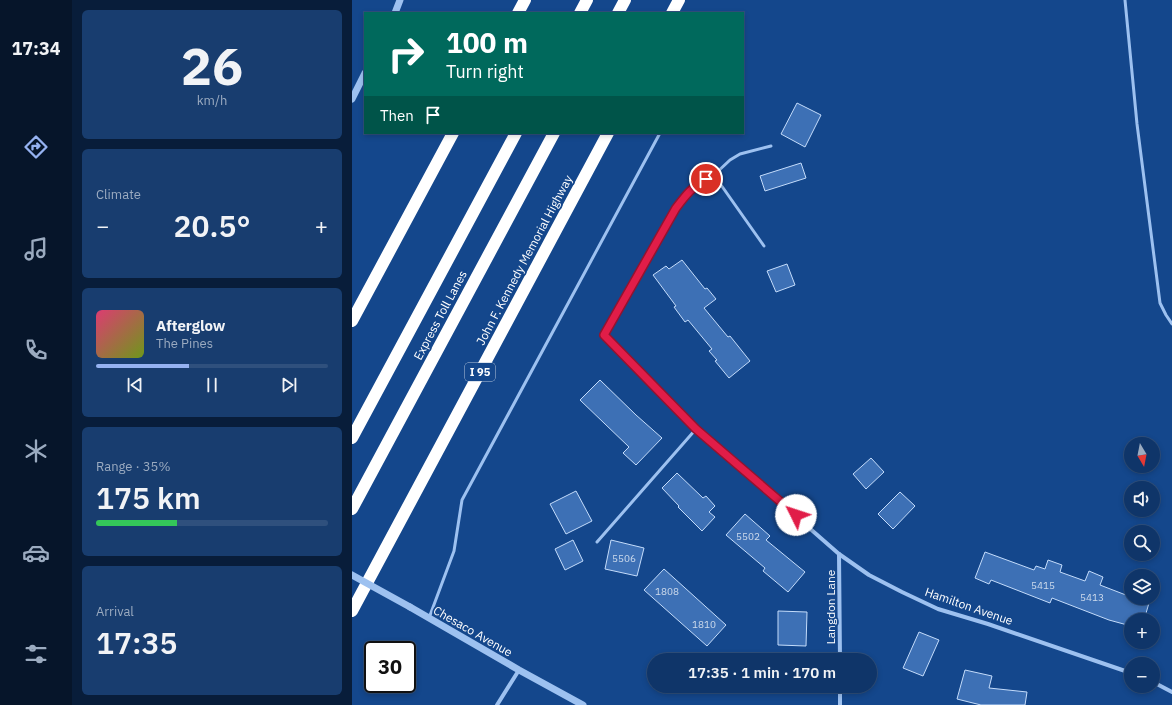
<!DOCTYPE html>
<meta charset="utf-8">
<style>
:root{--surface:#0f3569;--page:#183d6f;--text:#f1f3f6;--muted:#9babc0;--line:#2f507d;--accent:#95b2f1}
body{margin:0;font-family:"IBM Plex Sans",sans-serif;background:var(--page);color:var(--text);height:100vh;display:flex;flex-direction:column;font-size:15px;white-space:nowrap}
*{box-sizing:border-box;margin:0}
p{font-size:13px;color:var(--muted)}
.icon{flex:none;width:22px;height:22px;fill:none;stroke:currentColor;stroke-width:2;stroke-linecap:round;stroke-linejoin:round}
.map{position:relative;flex:1;overflow:hidden}
.panel{display:flex;flex-direction:column;gap:10px;padding:10px;background:#081d3a;width:280px}
.panel>*{flex:none}
.top-card{position:absolute;left:12px;top:12px;width:380px;height:122px;border-radius:0px;box-shadow:0 2px 6px #0003,0 0 0 1px var(--line);background:#00695c;color:#fff;overflow:hidden}
.needle{width:26px;rotate:170deg}
.fabs{position:absolute;left:772px;top:437px;display:grid;gap:8px}
.fabs a{display:grid;place-items:center;width:36px;height:36px;border-radius:50%;background:var(--surface);box-shadow:0 2px 6px #0003,0 0 0 1px var(--line);font-size:20px}
.speed{position:absolute;left:12px;top:641px;display:flex;gap:8px;font-size:20px;font-weight:700;text-align:center}
.speed>*{display:grid;place-content:center;width:52px;height:52px;border-radius:50%;background:var(--surface);box-shadow:0 2px 6px #0003,0 0 0 1px var(--line);line-height:1}
.speed .limit{border:2px solid #111;border-radius:6px;background:#fff;color:#111}
.pin{position:absolute;display:grid;place-items:center;width:34px;height:34px;color:#fff;margin:-17px;border:2px solid #fff;border-radius:50%;box-shadow:0 1px 4px #0007}
.me{position:absolute;width:44px;margin:-22px;rotate:311deg;stroke-linejoin:round;filter:drop-shadow(0 0 3px #0008)}
.turn{display:flex;align-items:center;gap:14px;height:84px;padding:0 16px;font-size:18px}
.turn .icon{width:52px;height:52px;stroke-width:2.5}
.turn b{display:block;font-size:28px;line-height:34px}
.then{display:flex;align-items:center;height:38px;padding:0 16px;background:#0003;gap:8px;font-size:15px}
.big{font-size:30px;font-weight:600;line-height:1.1}
.panel .tile{flex:1;display:flex;flex-direction:column;justify-content:center;gap:6px;min-width:0;padding:0 14px;border-radius:6px;background:var(--page)}
.panel .dial{align-items:center;gap:0}
.dial b{font-size:52px;line-height:1}
.song{display:flex;align-items:center;gap:12px}
.cover{width:48px;height:48px;border-radius:6px;background:linear-gradient(135deg,hsl(340 70% 55%),hsl(80 70% 35%))}
.played{height:4px;border-radius:2px;background:linear-gradient(90deg,var(--accent) 40%,var(--line) 40%)}
.keys{display:flex;justify-content:space-around;direction:ltr}
.heat{display:flex;justify-content:space-between;align-items:center;font-size:22px;direction:ltr}
.charge{height:6px;border-radius:3px;background:linear-gradient(90deg,#34c759 35%,var(--line) 0)}
.trip{position:absolute;left:295px;top:653px;width:230px;height:40px;border-radius:20px;background:var(--surface);box-shadow:0 2px 6px #0003,0 0 0 1px var(--line);font-weight:600;line-height:40px;text-align:center}
main{display:flex;flex:1;min-height:0}
.dock{display:flex;flex-direction:column;width:72px;justify-content:space-around;align-items:center;background:#06152a;color:var(--muted)}
.dock .icon{width:28px;height:28px}
.dock .active{color:var(--accent)}
.dock b{font-size:18px;color:var(--text)}
.map>svg:first-child{display:block}
.building{fill:#3d70b5;stroke:#c4dcfb}
.lines{fill:none;stroke-linecap:round;stroke-linejoin:round}
.service{stroke:#9dc1f0;stroke-width:3}
.minor{stroke:#9dc1f0;stroke-width:4}
.tertiary{stroke:#9dc1f0;stroke-width:7}
.motorway{stroke:#fff;stroke-width:12}
.tertiary-bridge{stroke:#9dc1f0;stroke-width:7}
.route-casing{stroke:#92132f;stroke-width:10}
.route{stroke:#e11d48;stroke-width:7}
.labels{text-anchor:middle;dominant-baseline:central;stroke-width:3.5;stroke-linejoin:round;paint-order:stroke}
.number-label{font-size:10px;fill:#cedbec}
.shield{fill:#14478c;stroke:#b8c8dc;stroke-width:1}
.shield-label{font-size:11px;font-weight:bold;fill:#fff}
.street-label{font-size:12px;fill:#fff;stroke:#14478c}
</style>
<main>
<nav class="dock">
<b>17:34</b>
<svg class="icon active" aria-label="directions" viewBox="0 0 24 24"><path d="M12 3l9 9-9 9-9-9zM9 14v-3h6M13 9l2 2-2 2"/></svg>
<svg class="icon" aria-label="music" viewBox="0 0 24 24"><path d="M9 18V5l10-2v13"/><circle cx="6" cy="18" r="3"/><circle cx="16" cy="16" r="3"/></svg>
<svg class="icon" aria-label="phone" viewBox="0 0 24 24"><path d="M5 4h4l2 5-3 2q2 4 5 5l2-3 5 2v4C11 20 4 13 5 4z"/></svg>
<svg class="icon" aria-label="climate" viewBox="0 0 24 24"><path d="M12 3v18M4 7l16 10M4 17L20 7"/></svg>
<svg class="icon" aria-label="car" viewBox="0 0 24 24"><path d="M5 17H2v-5l4-1 3-4h7l3 4 3 1v5h-3M9 17h6M6 11h13"/><circle cx="7" cy="17" r="2"/><circle cx="17" cy="17" r="2"/></svg>
<svg class="icon" aria-label="filters" viewBox="0 0 24 24"><path d="M4 7h16M4 17h16"/><circle cx="9" cy="7" r="2"/><circle cx="15" cy="17" r="2"/></svg>
</nav>
<section class="panel">
<div class="tile dial"><b>26</b><p>km/h</p></div>
<div class="tile"><p>Climate</p>
<div class="heat"><a>−</a><b class="big">20.5°</b><a>+</a></div>
</div>
<div class="tile">
<div class="song"><i class="cover"></i><div><b>Afterglow</b><p>The Pines</p></div></div>
<div class="played"></div>
<div class="keys"><svg class="icon" aria-label="previous" viewBox="0 0 24 24"><path d="M18 5L8 12l10 7zM5 5v14"/></svg><svg class="icon" aria-label="pause" viewBox="0 0 24 24"><path d="M8 5v14M16 5v14"/></svg><svg class="icon" aria-label="next" viewBox="0 0 24 24"><path d="M6 5l10 7-10 7zM19 5v14"/></svg></div>
</div>
<div class="tile"><p>Range · 35%</p><b class="big">175 km</b><div class="charge"></div></div>
<div class="tile"><p>Arrival</p><b class="big">17:35</b></div>
</section>
<div class="map">
<svg width="820" height="705" viewBox="0 0 820 705">
<rect width="100%" height="100%" fill="#14478c"/>
<!-- building -->
<g class="building">
<polygon points="445,103 469,115 453,147 429,134"/>
<polygon points="449,163 454,178 413,191 408,176"/>
<polygon points="330,260 353,289 355,288 364,299 352,308 376,337 378,336 398,361 377,378 363,361 365,360 357,351 360,349 336,320 333,322 322,307 324,306 301,275 314,266 317,269"/>
<polygon points="435,264 443,285 424,292 415,271"/>
<polygon points="248,380 284,415 310,438 284,465 271,453 277,447 228,400"/>
<polygon points="519,458 532,472 514,489 501,474"/>
<polygon points="325,473 351,498 354,496 363,506 357,512 363,517 350,531 326,507 327,506 310,488"/>
<polygon points="224,491 240,521 214,534 198,504"/>
<polygon points="548,492 563,506 541,529 526,514"/>
<polygon points="393,514 418,536 414,540 453,572 436,592 411,571 413,568 374,535"/>
<polygon points="221,540 231,561 213,570 203,549"/>
<polygon points="259,540 292,548 285,576 253,569"/>
<polygon points="633,552 682,570 684,566 693,569 696,560 710,565 708,572 733,581 737,571 751,577 748,585 779,597 779,598 783,598 797,603 792,620 779,620 779,626 757,620 700,598 698,603 639,580 637,584 623,578"/>
<polygon points="312,569 374,625 355,646 292,590"/>
<polygon points="426,611 455,612 454,646 426,645"/>
<polygon points="567,632 587,640 571,676 551,668"/>
<polygon points="613,670 640,676 637,688 675,692 673,705 629,705 605,699"/>
</g>
<g class="lines">
<!-- service -->
<g class="service">
<polyline points="773,0 785,124 808,303 814,315 820,324"/>
<polyline points="362,175 412,246"/>
<polyline points="252,335 324,208 336,192 347,184 362,175 378,160 388,154 419,146"/>
<polyline points="245,542 344,429"/>
<polyline points="77,618 102,551 110,500 308,133"/>
</g>
<!-- minor -->
<g class="minor">
<polyline points="252,335 344,429 487,554 517,575 550,592 586,609 636,624 779,673"/>
<polyline points="487,554 488,660"/>
<polyline points="801,682 820,692"/>
<polyline points="488,686 488,705"/>
<polyline points="145,705 167,670"/>
</g>
<!-- tertiary -->
<g class="tertiary">
<polyline points="43,13 48,0"/>
<polyline points="0,99 13,73"/>
<polyline points="58,607 167,670 231,705"/>
</g>
<!-- motorway -->
<g class="motorway">
<polyline points="166,13 173,0"/>
<polyline points="228,13 235,0"/>
<polyline points="266,13 273,0"/>
<polyline points="320,13 327,0"/>
<polyline points="0,321 101,133"/>
<polyline points="0,438 164,133"/>
<polyline points="0,509 202,133"/>
<polyline points="0,611 256,133"/>
</g>
<!-- tertiary-bridge -->
<polyline class="tertiary-bridge" points="0,575 58,607"/>
</g>
<g class="lines">
<!-- route casing -->
<g class="route-casing">
<path id="route" d="M354,179C340,187 334,195 324,208L252,335L344,429L444,515"/>
</g>
<!-- route -->
<use href="#route" class="route"/>
</g>
<g class="labels">
<!-- number labels -->
<g class="number-label">
<text x="396" y="536">5502</text>
<text x="272" y="558">5506</text>
<text x="691" y="585">5415</text>
<text x="315" y="591">1808</text>
<text x="740" y="597">5413</text>
<text x="352" y="624">1810</text>
</g>
<!-- shield labels -->
<rect class="shield" x="113" y="363" width="30" height="18" rx="3"/>
<g class="shield-label">
<text x="128" y="372">I 95</text>
</g>
<!-- street labels -->
<g class="street-label">
<text transform="translate(172 260) rotate(-62)">John F. Kennedy Memorial Highway</text>
<text transform="translate(88 315) rotate(-62)">Express Toll Lanes</text>
<text transform="translate(617 606) rotate(19)">Hamilton Avenue</text>
<text transform="translate(478 607) rotate(-90)">Langdon Lane</text>
<text transform="translate(121 631) rotate(30)">Chesaco Avenue</text>
</g>
</g>
</svg>
<div class="fabs">
<a><svg class="needle" viewBox="-14 -14 28 28"><path d="M0-13l5 13h-10z" fill="#e53935"/><path d="M0 13l5-13h-10z" fill="#9babc0"/></svg></a>
<a><svg class="icon" aria-label="sound" viewBox="0 0 24 24"><path d="M4 9h4l5-4v14l-5-4H4zM17 9q2 3 0 6"/></svg></a>
<a><svg class="icon" aria-label="search" viewBox="0 0 24 24"><circle cx="10" cy="10" r="6"/><path d="M15 15l6 6"/></svg></a>
<a><svg class="icon" aria-label="layers" viewBox="0 0 24 24"><path d="M12 4l9 5-9 5-9-5zM3 14l9 5 9-5"/></svg></a>
<a>+</a>
<a>−</a>
</div>
<div class="speed"><div class="limit">30</div></div>
<div class="pin" style="left:354px;top:179px;background:#d93025"><svg class="icon" aria-label="arrive" viewBox="0 0 24 24"><path d="M6 21V4h12l-3 4 3 4H6"/></svg></div>
<svg class="me" style="left:444px;top:515px" viewBox="-20 -20 40 40"><circle r="19" fill="#fff"/><path d="M0-13L10 11 0 6-10 11z" fill="#e11d48"/></svg>
<div class="trip">17:35 · 1 min · 170 m</div>
<div class="top-card">
<div class="turn"><svg class="icon" aria-label="right" viewBox="0 0 24 24"><path d="M7 20v-9h11M14 6l5 5-5 5"/></svg><div><b>100 m</b>Turn right</div></div>
<div class="then">Then<svg class="icon" aria-label="arrive" viewBox="0 0 24 24"><path d="M6 21V4h12l-3 4 3 4H6"/></svg></div>
</div>
</div>
</main>
